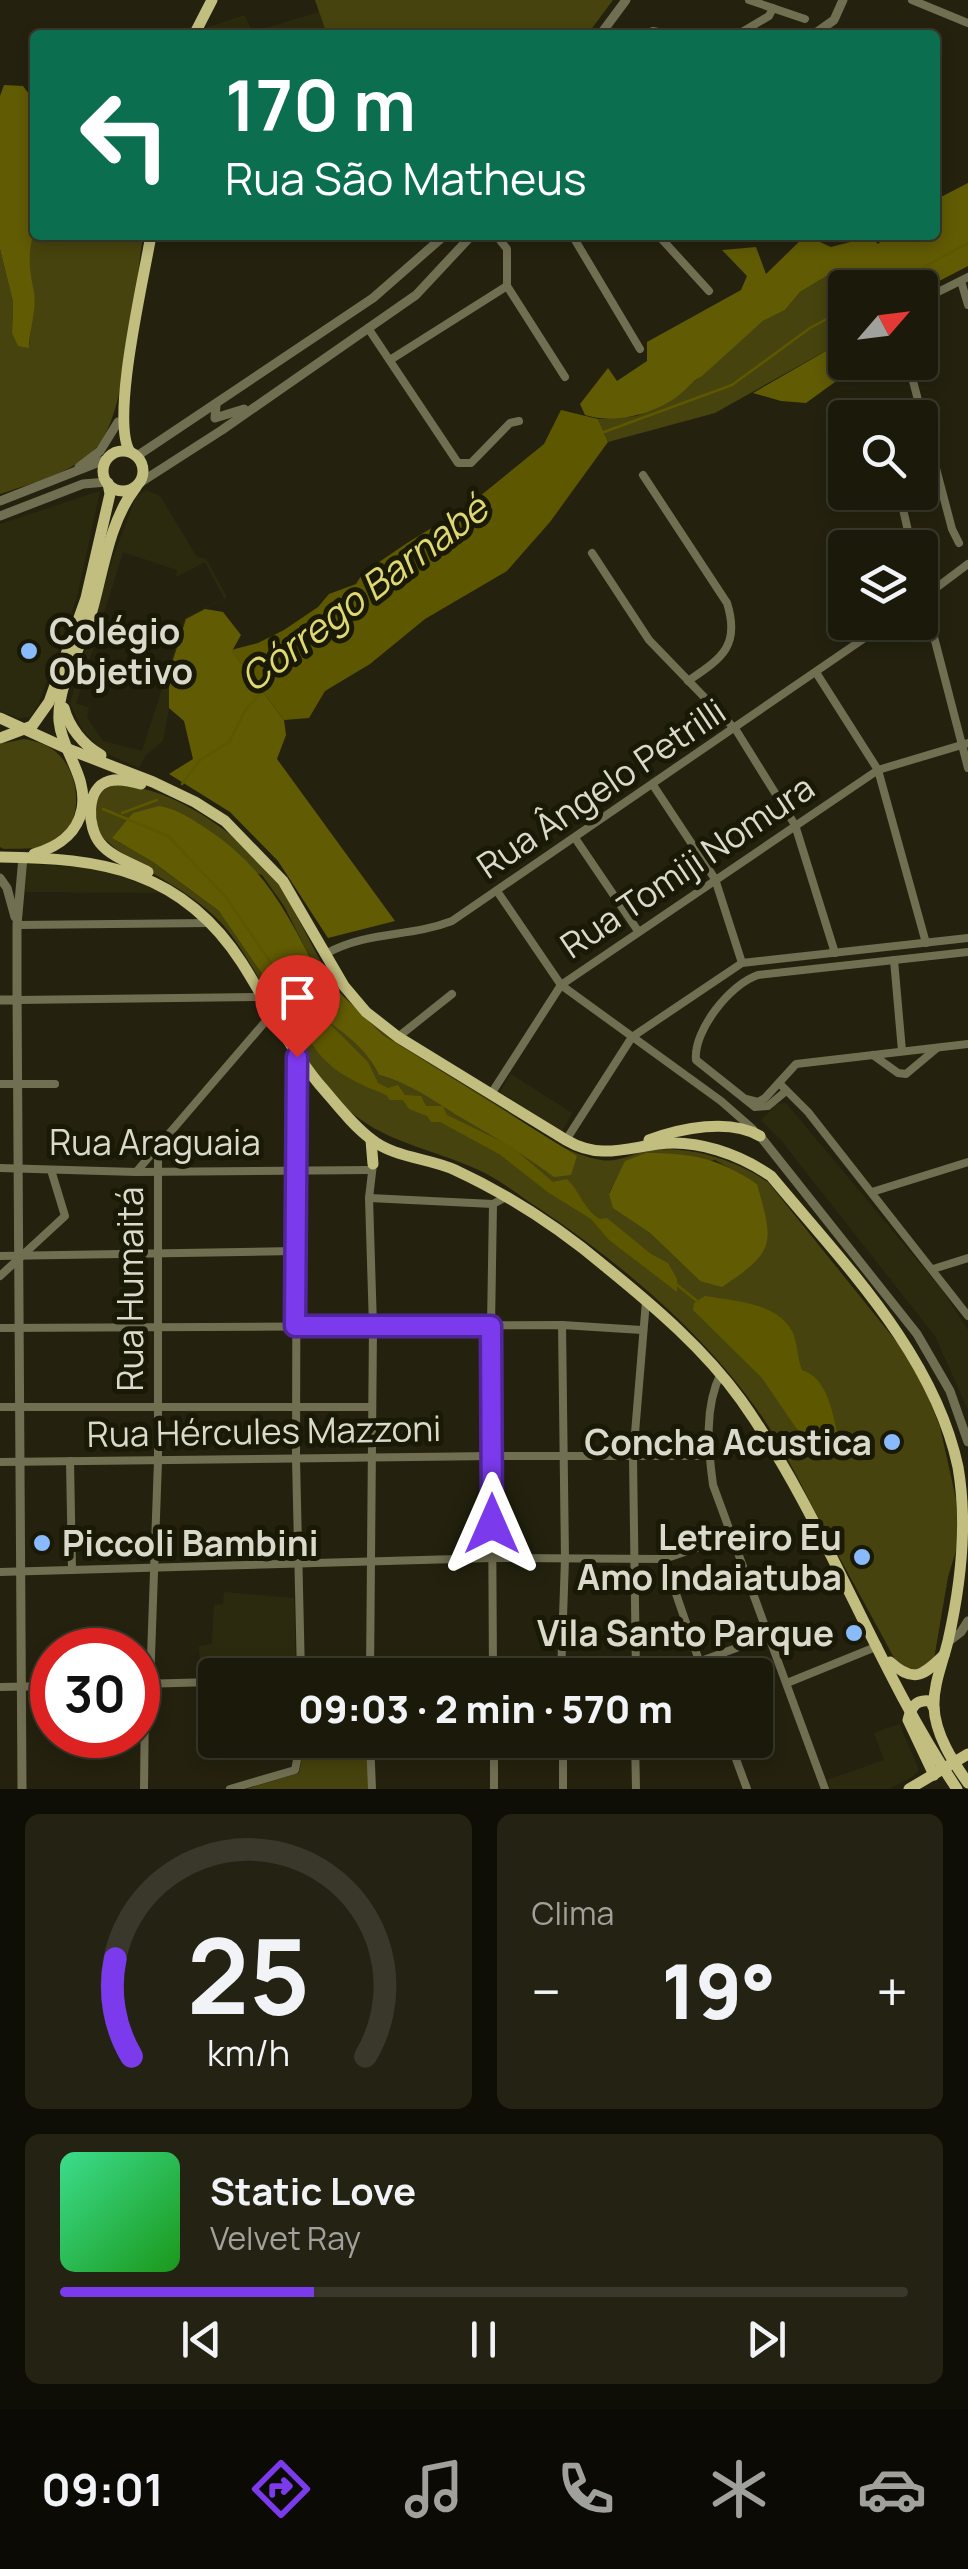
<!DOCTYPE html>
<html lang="pt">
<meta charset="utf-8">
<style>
:root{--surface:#1b1a0a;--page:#242313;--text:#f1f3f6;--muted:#a0a19c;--line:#39382b;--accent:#7c3aed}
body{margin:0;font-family:Manrope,sans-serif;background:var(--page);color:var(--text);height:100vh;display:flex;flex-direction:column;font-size:38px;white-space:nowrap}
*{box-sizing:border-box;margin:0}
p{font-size:32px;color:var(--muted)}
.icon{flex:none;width:55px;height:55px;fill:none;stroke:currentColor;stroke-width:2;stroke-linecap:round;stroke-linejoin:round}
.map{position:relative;height:1789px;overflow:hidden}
.side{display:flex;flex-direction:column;gap:25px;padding:25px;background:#0f0e06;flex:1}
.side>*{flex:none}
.hud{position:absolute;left:30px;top:30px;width:910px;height:210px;border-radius:10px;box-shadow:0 5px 15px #0003,0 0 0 2px var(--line);background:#0b6e4f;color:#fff;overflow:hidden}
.needle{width:65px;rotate:62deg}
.controls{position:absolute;left:828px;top:270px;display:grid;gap:20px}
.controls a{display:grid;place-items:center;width:110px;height:110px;border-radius:10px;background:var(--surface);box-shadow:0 5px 15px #0003,0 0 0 2px var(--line);font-size:50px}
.speed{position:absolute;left:30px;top:1628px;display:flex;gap:20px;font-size:50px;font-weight:700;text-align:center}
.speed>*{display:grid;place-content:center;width:130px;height:130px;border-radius:50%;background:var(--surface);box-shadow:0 5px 15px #0003,0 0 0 2px var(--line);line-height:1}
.speed .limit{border:15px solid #d22;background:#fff;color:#111}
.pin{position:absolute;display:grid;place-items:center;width:85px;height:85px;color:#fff;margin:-102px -42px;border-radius:50% 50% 50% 0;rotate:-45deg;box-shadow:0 0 10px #0007}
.pin .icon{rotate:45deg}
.me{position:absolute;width:110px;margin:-55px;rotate:0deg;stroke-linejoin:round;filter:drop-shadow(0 0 8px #0008)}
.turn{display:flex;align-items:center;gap:35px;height:210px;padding:0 30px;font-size:45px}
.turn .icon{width:130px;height:130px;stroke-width:2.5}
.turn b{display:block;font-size:70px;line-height:85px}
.big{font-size:75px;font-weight:800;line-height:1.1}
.side .widget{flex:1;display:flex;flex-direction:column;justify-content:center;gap:15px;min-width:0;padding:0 35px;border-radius:15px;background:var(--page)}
.side .dial{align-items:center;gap:0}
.dial svg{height:260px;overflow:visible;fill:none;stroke:var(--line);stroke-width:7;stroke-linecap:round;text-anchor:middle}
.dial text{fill:var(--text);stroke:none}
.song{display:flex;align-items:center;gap:30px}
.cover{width:120px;height:120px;border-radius:15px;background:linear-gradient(135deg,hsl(150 70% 55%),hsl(120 70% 35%))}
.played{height:10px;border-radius:5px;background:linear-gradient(90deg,var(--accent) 30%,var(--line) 30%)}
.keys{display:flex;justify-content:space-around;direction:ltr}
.heat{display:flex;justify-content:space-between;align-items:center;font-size:55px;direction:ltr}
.side .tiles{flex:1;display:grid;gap:25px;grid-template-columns:1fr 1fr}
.widget:last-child{grid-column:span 2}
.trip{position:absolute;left:198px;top:1658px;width:575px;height:100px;border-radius:10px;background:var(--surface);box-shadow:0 5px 15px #0003,0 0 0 2px var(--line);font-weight:800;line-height:100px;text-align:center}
.tab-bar{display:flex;height:160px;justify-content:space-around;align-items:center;background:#0b0a04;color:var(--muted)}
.tab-bar .icon{width:70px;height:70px}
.tab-bar .current{color:var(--accent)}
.tab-bar b{font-size:45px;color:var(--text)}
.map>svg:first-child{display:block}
.built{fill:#2c2a0e;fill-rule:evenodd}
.green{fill:#47430e;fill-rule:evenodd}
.forest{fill:#615b04}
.water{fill:#5d5700}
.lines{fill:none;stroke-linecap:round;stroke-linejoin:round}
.stream{stroke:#5d5700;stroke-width:2.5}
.minor{stroke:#716f52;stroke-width:8}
.tertiary{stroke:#716f52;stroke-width:9}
.primary{stroke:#c2be80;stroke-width:11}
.route-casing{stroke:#51269a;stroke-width:25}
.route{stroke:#7c3aed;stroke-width:18}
.poi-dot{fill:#88bafc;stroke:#1a1905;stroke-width:4}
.labels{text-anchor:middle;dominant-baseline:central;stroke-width:10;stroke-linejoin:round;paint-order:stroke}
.poi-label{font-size:35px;font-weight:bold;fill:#d9d9cc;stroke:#1a1905;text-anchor:end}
.street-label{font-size:35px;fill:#d9d9cc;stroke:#1a1905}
.water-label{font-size:38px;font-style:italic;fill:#dfd870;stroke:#1a1905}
</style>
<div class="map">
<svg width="968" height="1789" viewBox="0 0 968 1789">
<rect width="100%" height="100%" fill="#24220e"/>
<!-- built -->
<g class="built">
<polygon points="319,12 327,35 200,35 203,29 244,15 253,32"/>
<path d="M146,490L160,496L197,557L206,559L227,597L186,619L169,672V708L163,741L145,756L139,768L103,752L82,729L70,703L113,557L136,497ZM123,552L177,570L176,577L205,562L224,598L185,618L142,751L103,741L87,718L89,708L76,703Z"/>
<polygon points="100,491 77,597 38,705 30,717 18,718 0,711 0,524"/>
<polygon points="27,864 99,868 147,886 159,893 25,892"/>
<polygon points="511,1074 572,1113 562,1131 500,1092"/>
<polygon points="786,1103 942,1290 968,1330 968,1410 935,1336 780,1139 761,1120 777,1104"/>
<polygon points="224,1592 294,1598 296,1671 201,1678 199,1646 212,1644 214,1605 223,1604"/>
<polygon points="899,1724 919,1770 912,1777 889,1789 830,1789 827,1780 884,1760 874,1733"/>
</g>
<!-- green -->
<g class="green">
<polygon points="315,0 613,0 587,35 327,35"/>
<path d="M35,229V235H143C136,282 127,414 97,447C74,473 32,483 0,494V249L13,302L12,333L29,347L34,294L29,281V247Z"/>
<polygon points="840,268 879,271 876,287 845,288 845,340 715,413 608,442 598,419 637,416 678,396 763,321 785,310 800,292"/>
<path d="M24,739C36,741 50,745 59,755C80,775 84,821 58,840C43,851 22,848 4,849L0,847V744Z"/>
<path d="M116,785C174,785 254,843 284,892C309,935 327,987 367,1019C406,1051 451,1076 494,1103C527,1123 562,1154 601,1160C621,1163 634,1152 652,1150C692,1146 735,1160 768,1182L904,1351L924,1386L940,1427L956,1499L958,1544L948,1577L934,1659C923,1671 913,1671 899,1667C874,1620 848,1574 823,1527C803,1489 785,1450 761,1415C704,1333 622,1264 540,1209C521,1197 503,1182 483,1172C440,1151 389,1144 352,1113C294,1065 273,990 229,932C195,888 135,871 97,832C96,813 92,789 116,785ZM112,838L262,875L284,906L319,975L242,940L219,911L153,862ZM338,990L383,1035L461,1085L509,1143C466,1119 426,1088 379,1075C366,1048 342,1027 316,1013ZM715,1160L757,1184L700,1281L650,1233L614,1208L609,1193L617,1178Z"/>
<polygon points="368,1752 368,1789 246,1789 299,1773 303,1753"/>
</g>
<!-- forest -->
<g class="forest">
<path d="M4,85L23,86L35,102V229C27,253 29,269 34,292C37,309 29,331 29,348L18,346L12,333L13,302L0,249V96Z"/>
<path d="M968,183V266L920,291V288L877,287L878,271L840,268L800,292L785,310L763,321L702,376C693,381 691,385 684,391C660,413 616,425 585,415L580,404L608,368L617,381L647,361V342L741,290L747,276L722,250L756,247L766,274L806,235H821L820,242L831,247L850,242L849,235H868L878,244L887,235H935V200Z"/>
<polygon points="845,340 845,362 858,363 857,366 806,403 781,401 753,393"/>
<polygon points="205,609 223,612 241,635 232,651 284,720 286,735 277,759 395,921 328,938 278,861 230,812 169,774 193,759 184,721 169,708 169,672 186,619"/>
<path d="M159,806C178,809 191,819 207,829C266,868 288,915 319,975L287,1000L278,997L219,911L153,862L112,838L133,813Z"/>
<path d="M324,984L338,991L383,1035L577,1156L571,1175L554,1177C522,1153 490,1134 455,1114C430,1098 409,1083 379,1075C363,1041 332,1026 303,1003Z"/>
<path d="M646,1153C692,1153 718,1158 757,1184C774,1244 776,1251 722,1287L700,1281L650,1233L613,1208L609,1194L625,1161Z"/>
</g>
<!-- water -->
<g class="water">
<polygon points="561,410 598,419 608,442 550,522 507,571 425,619 370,664 325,691 309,718 284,720 231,650 258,643 284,630 318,607 329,594 356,584 363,573 407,543 469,505 544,444"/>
<path d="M306,1008L326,1020L368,1062L378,1083L388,1088L398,1085L405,1095L421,1096L426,1106H443L447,1115L511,1146L553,1182L567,1179C580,1192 585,1211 600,1219L607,1218L651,1254L668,1263L677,1279V1292L609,1240L591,1219L549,1193L499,1154L440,1122H431L427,1116L409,1109L403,1100H390L386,1095C337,1075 319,1064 296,1015Z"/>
<path d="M705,1296C734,1301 776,1302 792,1331C798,1343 797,1358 802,1370C829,1379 832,1414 839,1439L821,1452L807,1444L762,1378L693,1310L694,1303Z"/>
</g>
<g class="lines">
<!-- stream -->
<g class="stream">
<polyline points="885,288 968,243"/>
<polyline points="604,432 732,385 810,328 845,309"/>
<polyline points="182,784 200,760 229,742 246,709 263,691"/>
<polyline points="103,809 168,836 225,896 302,1008"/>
<polyline points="122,813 157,800"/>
<polyline points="676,1284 697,1301"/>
</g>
<!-- minor -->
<g class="minor">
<polyline points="749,0 805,19"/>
<polyline points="912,0 968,23"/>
<polyline points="653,31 675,35"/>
<polyline points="737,35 769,16 773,8"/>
<polyline points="496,235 507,249 507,286 565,377"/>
<polyline points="572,235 640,349"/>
<polyline points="658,235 709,291"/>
<polyline points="961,281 968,305"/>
<polyline points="920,301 968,277"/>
<polyline points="368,328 458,463 471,463 510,423 519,421"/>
<polyline points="390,360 507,286"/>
<polyline points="908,362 952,529 959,543"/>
<path d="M643,475L727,603C741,647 720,659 688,681"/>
<polyline points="899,492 912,548"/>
<polyline points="592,553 649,640 736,730 795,825 835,953"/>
<polyline points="920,583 968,768"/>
<polyline points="920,600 968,564"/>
<polyline points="817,674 878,770 926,943"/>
<polyline points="653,785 715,879 742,963"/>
<polyline points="575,838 638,931"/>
<polyline points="497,891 561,985 721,1101 753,1129"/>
<polyline points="17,925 210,923"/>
<path d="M325,954C369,930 408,938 452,921L888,622"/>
<polyline points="894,960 902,1051"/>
<polyline points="17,1000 262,997"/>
<polyline points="398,1037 452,994"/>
<polyline points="873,1055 898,1073 906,1074 937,1048"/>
<polyline points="297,1057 296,1459 301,1675"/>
<polyline points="779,1083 808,1112 968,1316"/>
<polyline points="0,1084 55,1084"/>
<path d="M786,1091L768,1106L755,1107L696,1060C693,1031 730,984 758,975L968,952"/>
<polyline points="491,1094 561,985 878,770 968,743"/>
<polyline points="746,1099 758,1102 765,1098 796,1064 968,1044"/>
<polyline points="566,1140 632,1037 742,963 968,938"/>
<polyline points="0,1168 136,1172 370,1170"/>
<polyline points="137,1171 271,1015"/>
<polyline points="872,1192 968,1162"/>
<polyline points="369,1198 493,1204 506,1197"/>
<polyline points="0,1256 295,1251"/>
<polyline points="933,1269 968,1258"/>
<polyline points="0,1276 65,1216 51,1170"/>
<polyline points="0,1328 562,1325 642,1330"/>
<path d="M721,1373C704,1407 708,1448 713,1485L825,1789"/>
<polyline points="0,1407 372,1407"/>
<polyline points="70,1461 72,1570"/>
<polyline points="0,1462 492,1456 709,1456"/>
<polyline points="664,1559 704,1675"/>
<polyline points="0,1572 492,1558 664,1559 732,1536"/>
<polyline points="370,1675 373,1326 369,1198 373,1164"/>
<polyline points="493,1675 491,1326 493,1204"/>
<polyline points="525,1675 674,1671 769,1636"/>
<polyline points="561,1675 565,1559 562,1325"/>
<polyline points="636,1675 633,1457 646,1301"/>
<polyline points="787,1683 878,1646"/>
<polyline points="138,1684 215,1682"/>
<polyline points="0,1687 52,1686"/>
<polyline points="370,1740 372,1789"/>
<polyline points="494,1740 494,1789"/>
<polyline points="563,1740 563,1789"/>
<polyline points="635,1740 636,1789"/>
<polyline points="729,1740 747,1789"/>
<polyline points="301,1750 635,1746"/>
<polyline points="144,1789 145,1700 150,1684 158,1461 158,1148"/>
<polyline points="230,1789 295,1770 301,1740"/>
</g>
<!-- tertiary -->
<g class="tertiary">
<polyline points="600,35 626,0"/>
<polyline points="813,35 834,20 843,0"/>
<polyline points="216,405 215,418 244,409"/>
<polyline points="137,456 373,298 445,235"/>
<polyline points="79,467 100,451 118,422"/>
<polyline points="138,484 222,430 416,295 472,235"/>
<polyline points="0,501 107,459"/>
<polyline points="0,516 83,484 107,482"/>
<polyline points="0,878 7,888 15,917"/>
<polyline points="0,1000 17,1000"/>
<polyline points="760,1136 917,1334 950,1391 968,1442"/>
<polyline points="948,1642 961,1632 968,1621"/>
<polyline points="22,1789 17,988 17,925 23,857"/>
</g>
<!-- primary -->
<g class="primary">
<polyline points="194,35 212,0"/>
<circle cx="123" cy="471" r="20"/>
<path d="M130,452C110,420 144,278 151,235"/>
<path d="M64,708C69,727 83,745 101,755"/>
<path d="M0,718L68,749L153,782L195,802L225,821L283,881L344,986L366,1012L398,1037L566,1140C598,1159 623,1149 658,1144C697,1139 739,1154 771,1176C843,1263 934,1354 958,1467C968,1525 961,1584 948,1641C943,1662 933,1685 934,1707C935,1734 953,1762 968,1783"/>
<polyline points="0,738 32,726 49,702 86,598 110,494 108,483"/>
<path d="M141,784C131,781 120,778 109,781C85,788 87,827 100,843C111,857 133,864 148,872"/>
<path d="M34,854C57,847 77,835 82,809C88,776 62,752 59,721C57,684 80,651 90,618C103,575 108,523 136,487"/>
<path d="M0,857C102,858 182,870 242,963C268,1004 288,1046 319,1084C335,1102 351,1124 371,1139C394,1158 429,1158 455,1170C509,1195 562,1230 607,1268C655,1307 705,1350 741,1400C827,1521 874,1666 957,1789"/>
<polyline points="371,1140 373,1164"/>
<path d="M649,1140C681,1128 730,1118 760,1136"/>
<path d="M890,1662C914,1684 924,1675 944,1655"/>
<path d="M934,1708L930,1701C915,1699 911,1708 908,1720L934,1775"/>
<polyline points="909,1789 968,1754"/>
</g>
</g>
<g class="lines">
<!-- route casing -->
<g class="route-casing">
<polyline id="route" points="297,1057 295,1326 491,1326 492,1524"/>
</g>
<!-- route -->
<use href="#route" class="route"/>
</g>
<!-- markers -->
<g class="poi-dot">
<circle cx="29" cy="651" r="10"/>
<circle cx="892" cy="1442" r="10"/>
<circle cx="42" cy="1543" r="10"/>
<circle cx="862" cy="1557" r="10"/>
<circle cx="854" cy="1633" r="10"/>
</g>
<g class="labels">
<!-- poi labels -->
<g class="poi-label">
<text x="49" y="631" text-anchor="start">Colégio<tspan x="49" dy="40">Objetivo</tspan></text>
<text x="872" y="1442">Concha Acustica</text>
<text x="842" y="1537">Letreiro Eu<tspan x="842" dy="40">Amo Indaiatuba</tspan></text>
<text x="62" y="1543" text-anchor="start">Piccoli Bambini</text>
<text x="834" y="1633">Vila Santo Parque</text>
</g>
<!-- street labels -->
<g class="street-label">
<text transform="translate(601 788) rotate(-34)">Rua Ângelo Petrilli</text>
<text transform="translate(687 866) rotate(-34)">Rua Tomiji Nomura</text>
<text x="155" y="1142">Rua Araguaia</text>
<text transform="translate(130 1289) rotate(-90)">Rua Humaitá</text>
<text transform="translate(264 1431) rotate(-1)">Rua Hércules Mazzoni</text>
</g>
<!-- water labels -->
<g class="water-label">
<text transform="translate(363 592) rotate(-37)">Córrego Barnabé</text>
</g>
</g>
</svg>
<div class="controls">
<a><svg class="needle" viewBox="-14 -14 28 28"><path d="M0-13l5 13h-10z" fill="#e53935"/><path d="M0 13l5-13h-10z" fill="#a0a19c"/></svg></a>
<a><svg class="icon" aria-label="search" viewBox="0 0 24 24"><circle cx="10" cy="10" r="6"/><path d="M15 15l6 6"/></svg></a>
<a><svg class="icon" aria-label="layers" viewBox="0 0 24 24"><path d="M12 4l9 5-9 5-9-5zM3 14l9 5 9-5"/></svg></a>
</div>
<div class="speed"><div class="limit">30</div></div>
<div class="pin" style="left:297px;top:1057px;background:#d93025"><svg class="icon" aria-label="arrive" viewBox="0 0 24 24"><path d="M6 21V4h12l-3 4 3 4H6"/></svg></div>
<svg class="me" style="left:492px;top:1524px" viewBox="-20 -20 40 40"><path d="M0-17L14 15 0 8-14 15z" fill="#7c3aed" stroke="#fff" stroke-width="4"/></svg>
<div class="trip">09:03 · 2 min · 570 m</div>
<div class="hud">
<div class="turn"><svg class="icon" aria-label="left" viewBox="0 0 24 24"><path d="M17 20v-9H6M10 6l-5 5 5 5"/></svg><div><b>170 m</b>Rua São Matheus</div></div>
</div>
</div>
<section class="side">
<div class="tiles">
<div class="widget dial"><svg viewBox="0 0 100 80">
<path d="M14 69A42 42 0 1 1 86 69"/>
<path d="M14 69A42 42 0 0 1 9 39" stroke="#7c3aed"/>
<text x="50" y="56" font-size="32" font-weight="700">25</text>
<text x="50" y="72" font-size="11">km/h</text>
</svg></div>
<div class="widget"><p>Clima</p>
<div class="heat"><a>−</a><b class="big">19°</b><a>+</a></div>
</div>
<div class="widget">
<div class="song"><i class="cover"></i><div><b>Static Love</b><p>Velvet Ray</p></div></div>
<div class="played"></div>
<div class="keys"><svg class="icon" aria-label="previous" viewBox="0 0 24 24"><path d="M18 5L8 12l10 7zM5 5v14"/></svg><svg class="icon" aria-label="pause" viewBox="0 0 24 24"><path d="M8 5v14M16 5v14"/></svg><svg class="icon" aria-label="next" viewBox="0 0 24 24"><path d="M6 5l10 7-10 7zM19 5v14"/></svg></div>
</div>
</div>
</section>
<nav class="tab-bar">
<b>09:01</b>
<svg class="icon current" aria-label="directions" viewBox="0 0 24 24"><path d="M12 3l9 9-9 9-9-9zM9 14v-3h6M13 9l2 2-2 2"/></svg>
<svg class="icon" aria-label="music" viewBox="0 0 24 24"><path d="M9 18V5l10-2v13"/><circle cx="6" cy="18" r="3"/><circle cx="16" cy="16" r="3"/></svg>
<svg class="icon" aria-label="phone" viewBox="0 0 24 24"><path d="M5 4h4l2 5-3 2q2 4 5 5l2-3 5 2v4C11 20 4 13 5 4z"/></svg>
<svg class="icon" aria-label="climate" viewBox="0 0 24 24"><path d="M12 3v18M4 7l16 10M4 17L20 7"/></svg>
<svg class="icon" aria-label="car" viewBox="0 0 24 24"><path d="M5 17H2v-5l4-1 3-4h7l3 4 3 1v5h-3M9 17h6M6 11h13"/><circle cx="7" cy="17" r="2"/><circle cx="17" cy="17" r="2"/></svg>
</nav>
